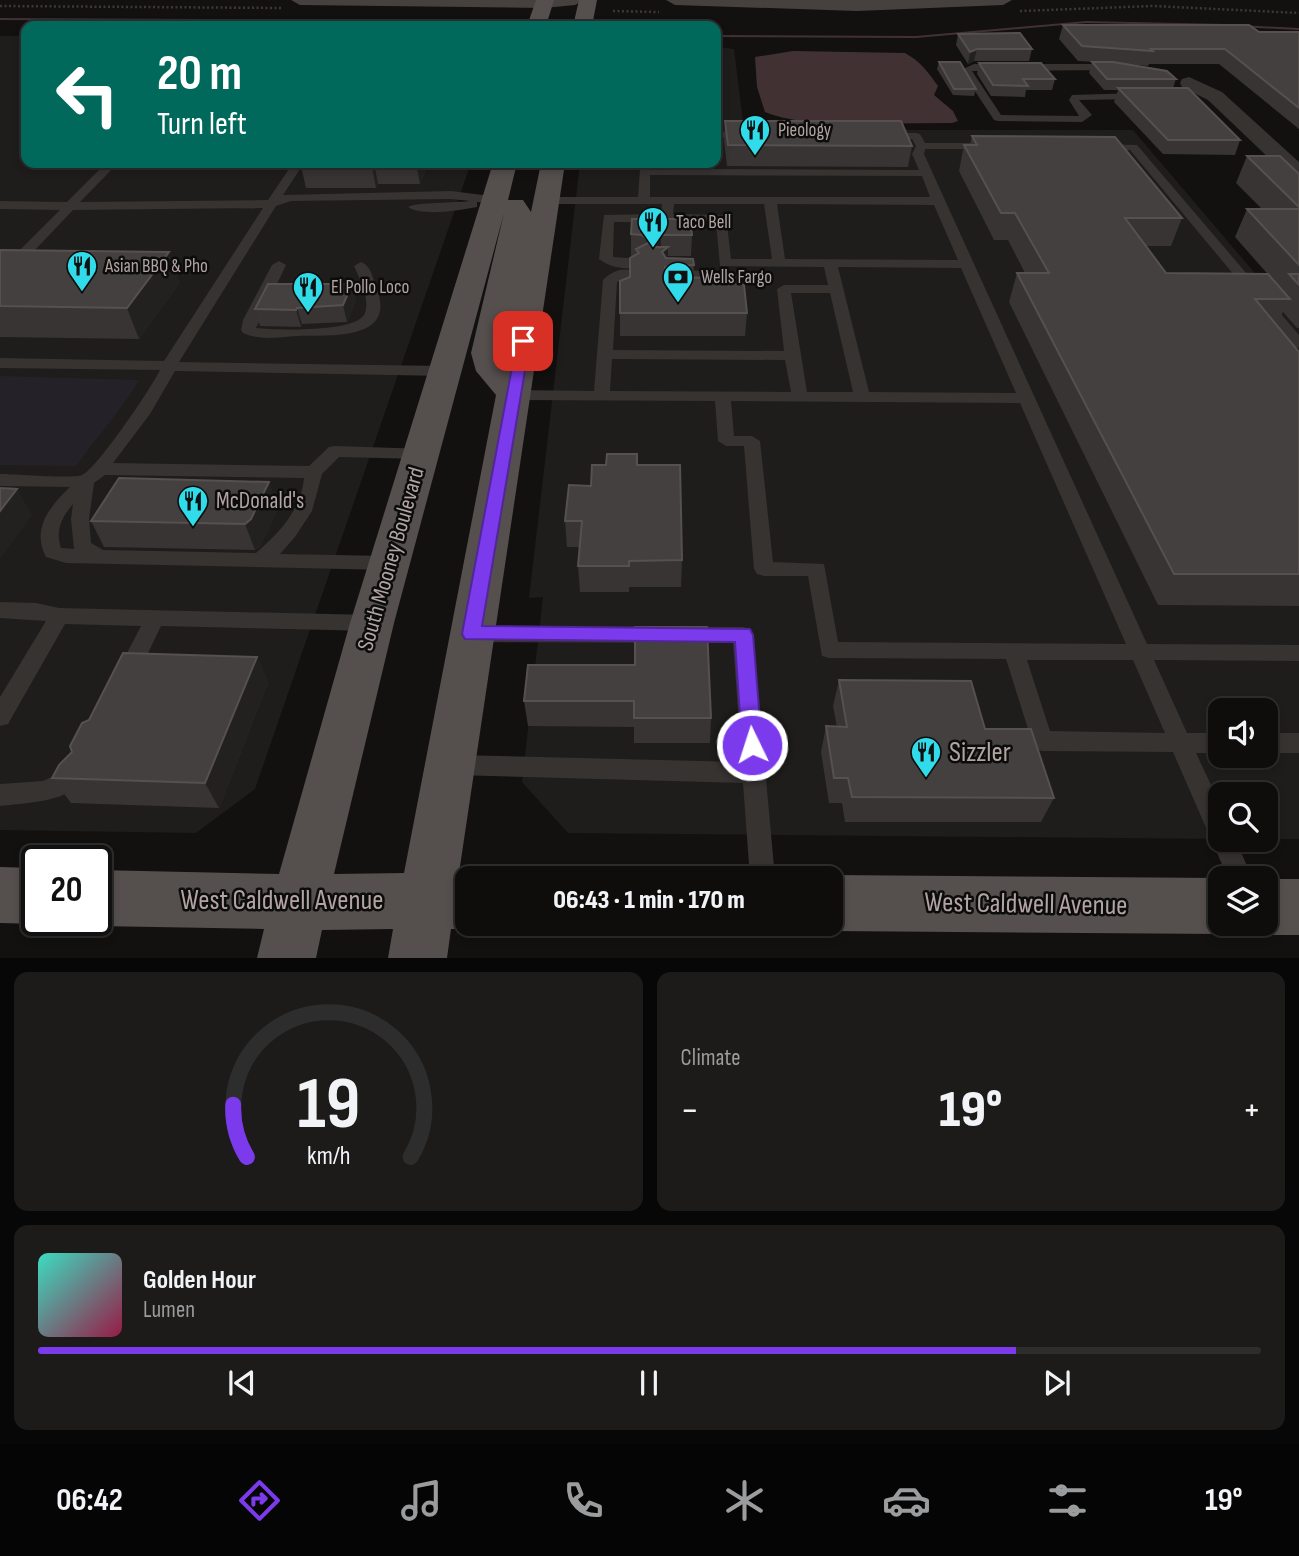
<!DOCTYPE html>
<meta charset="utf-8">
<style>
:root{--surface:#0e0d0c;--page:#1c1b1a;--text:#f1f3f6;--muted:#9b9c9d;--line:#2e2d2d;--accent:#7c3aed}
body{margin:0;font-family:"Sofia Sans Condensed",sans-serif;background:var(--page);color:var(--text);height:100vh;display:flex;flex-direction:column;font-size:26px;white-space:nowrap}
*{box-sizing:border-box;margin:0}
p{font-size:23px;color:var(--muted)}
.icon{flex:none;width:38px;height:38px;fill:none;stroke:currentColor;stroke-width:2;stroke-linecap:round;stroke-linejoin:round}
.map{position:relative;height:958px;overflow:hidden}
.side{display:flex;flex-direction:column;gap:14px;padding:14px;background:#080707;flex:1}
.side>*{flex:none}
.hud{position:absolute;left:21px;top:21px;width:700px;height:147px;border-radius:14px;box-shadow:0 4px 10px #0003,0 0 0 2px var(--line);background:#00695c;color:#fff;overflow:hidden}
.controls{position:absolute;left:1208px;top:698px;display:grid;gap:14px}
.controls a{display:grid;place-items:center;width:70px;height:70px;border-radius:14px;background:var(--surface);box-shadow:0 4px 10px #0003,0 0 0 2px var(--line);font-size:35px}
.speed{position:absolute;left:21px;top:845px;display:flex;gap:14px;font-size:35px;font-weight:700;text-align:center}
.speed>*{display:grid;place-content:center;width:91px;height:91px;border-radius:50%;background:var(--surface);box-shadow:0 4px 10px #0003,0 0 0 2px var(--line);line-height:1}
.speed .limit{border:4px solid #111;border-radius:10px;background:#fff;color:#111}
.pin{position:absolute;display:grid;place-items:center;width:60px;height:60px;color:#fff;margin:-30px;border-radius:14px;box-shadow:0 4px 10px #0006}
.me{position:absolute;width:77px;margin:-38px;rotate:356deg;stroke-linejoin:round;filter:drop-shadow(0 0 5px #0008)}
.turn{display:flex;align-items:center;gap:24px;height:147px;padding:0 21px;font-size:32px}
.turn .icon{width:91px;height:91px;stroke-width:2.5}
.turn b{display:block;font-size:49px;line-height:60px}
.big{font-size:52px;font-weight:800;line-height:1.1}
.side .widget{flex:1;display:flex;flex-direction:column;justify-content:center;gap:10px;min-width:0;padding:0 24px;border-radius:14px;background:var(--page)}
.side .dial{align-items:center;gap:0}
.dial svg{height:182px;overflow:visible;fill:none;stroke:var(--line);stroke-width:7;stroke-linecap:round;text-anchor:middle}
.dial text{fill:var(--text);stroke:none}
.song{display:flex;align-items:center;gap:21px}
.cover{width:84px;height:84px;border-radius:10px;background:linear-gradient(135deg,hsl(170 70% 55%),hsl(340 70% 35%))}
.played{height:7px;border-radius:4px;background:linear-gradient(90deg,var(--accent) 80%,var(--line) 80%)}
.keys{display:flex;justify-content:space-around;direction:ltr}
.heat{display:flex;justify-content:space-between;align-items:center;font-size:38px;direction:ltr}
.side .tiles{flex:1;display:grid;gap:14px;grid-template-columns:1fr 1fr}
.widget:last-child{grid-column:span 2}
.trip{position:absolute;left:455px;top:866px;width:388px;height:70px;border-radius:14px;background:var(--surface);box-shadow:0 4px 10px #0003,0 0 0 2px var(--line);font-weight:800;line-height:70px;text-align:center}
.tab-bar{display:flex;height:112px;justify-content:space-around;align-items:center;background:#060505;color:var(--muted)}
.tab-bar .icon{width:49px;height:49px}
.tab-bar .active{color:var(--accent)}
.tab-bar b{font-size:32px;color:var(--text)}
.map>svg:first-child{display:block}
.built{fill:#1e1d1c;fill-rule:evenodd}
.green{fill:#252129}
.water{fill:#423133}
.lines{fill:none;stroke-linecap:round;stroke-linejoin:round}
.stream{fill:#423133;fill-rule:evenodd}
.path{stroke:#3d3837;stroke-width:2.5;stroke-dasharray:2 2.5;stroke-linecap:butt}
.lane{fill:#363331;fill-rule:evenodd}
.street{fill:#363331;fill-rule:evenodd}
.secondary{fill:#46413f;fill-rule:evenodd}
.primary{fill:#554f4e;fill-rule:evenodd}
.wall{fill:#373433}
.shaded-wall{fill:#232120}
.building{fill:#44403f;stroke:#56504f;stroke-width:2}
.route{fill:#7c3aed;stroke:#51269a;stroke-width:2}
.labels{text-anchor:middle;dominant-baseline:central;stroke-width:5;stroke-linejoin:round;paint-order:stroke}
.far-poi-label{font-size:19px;fill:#b2a4a2;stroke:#0c0c0b;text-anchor:start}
.poi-label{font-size:23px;fill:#b2a4a2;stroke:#0c0c0b;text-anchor:start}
.street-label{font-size:23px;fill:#b2a4a2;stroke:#0c0c0b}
.near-poi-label{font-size:28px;fill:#b2a4a2;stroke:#0c0c0b;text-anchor:start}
.near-street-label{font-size:28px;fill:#b2a4a2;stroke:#0c0c0b}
</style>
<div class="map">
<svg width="1299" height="958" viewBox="0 0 1299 958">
<rect width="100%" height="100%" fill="#121110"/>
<!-- built -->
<g class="built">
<polygon points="0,36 26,36 26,163 471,163 255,789 196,833 0,830"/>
<path d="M716,47L734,49L744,130H1133L1299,325V839H1265V794H1220V839L568,833L522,782L543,597L529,598L580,163H716ZM1220,710H1265V756H1220Z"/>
</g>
<!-- green -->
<path class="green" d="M0,376L139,380C121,411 97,436 76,466L0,465Z"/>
<!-- water -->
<path class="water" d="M793,51L905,53C920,61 928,72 938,86L934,95L953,111L958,121L952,123L814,124C799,120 778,118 765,112L757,87L755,57Z"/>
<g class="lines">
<!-- stream -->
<g class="stream">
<polygon points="0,18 389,20 611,25 613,26 389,22 0,20"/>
<polygon points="1086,21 1225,24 1227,25 1225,26 1086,23 916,38 716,37 716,35 916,36"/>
<polygon points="1240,25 1299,28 1299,30 1238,27"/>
</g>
<!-- path -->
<g class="path">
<polyline points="0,6 282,8"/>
<polyline points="613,11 659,12"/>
<polyline points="1020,11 1153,6 1299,13"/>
</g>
<!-- lane -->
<g class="lane">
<polygon points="974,64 1114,64 1119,67 1114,70 972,71 1001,115 1079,116 1069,100 1072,95 1138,93 1143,96 1138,99 1079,100 1092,115 1082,122 998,121 994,120 961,70"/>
<polygon points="716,132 747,132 752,135 747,138 716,138"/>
<path d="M916,133L920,134L925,143H987L992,146L987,149H925L924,154L1147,644L1299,645V661L1154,660L1187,733H1220V753H1196L1220,804V840H1236L1252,878H1228L1173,752L1042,751L1034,748L1006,659L829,658L822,656L808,576H764L757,574L754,569L744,446H726L718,441L715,401L515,400L507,395L515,390L594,391L603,280C612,271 626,265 637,274L617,282L613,350L784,351L777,289L784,285H828L824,267L720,266L716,222H614L613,257L641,259L648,263C636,272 611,269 599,259L604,215L661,214L662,204H546L542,203V197H638L640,169L697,168V163H707L708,169L919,170L912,154L916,146L912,139H884L879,136L884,133ZM650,175L922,176L930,197H650ZM674,204H764L772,259H731L726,215L673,214ZM777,204L934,205L958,260L785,259ZM838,267L961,268L1016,393L869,392ZM791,293H830L853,392H807ZM612,359L785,360L791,392L610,391ZM731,401L1020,403L1126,644L838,642L824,564L773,562L760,441L752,436H734ZM1027,660H1133L1165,733L1050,731Z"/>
<polygon points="1099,144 1137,145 1299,335 1299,348 1294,347 1130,150 1095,149 1095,145"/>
<path d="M106,163H118L80,202L268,200L293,163H304L283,195L451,191L499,197V203L477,202V207C461,210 422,217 408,207C415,202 457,203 470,201L451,199L291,201L276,206L179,362L445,366L453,371L445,376L175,371L150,414L113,463L309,466L329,447L335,446L427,449L429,453L421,459L339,457L322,474L312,511L295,537L280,554L389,556L396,558L399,563L396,568L389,570L66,563L46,557C31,529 50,506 70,487L0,486V474C15,474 72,479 82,475C96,470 152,387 160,370L0,368V358L164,361L263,208L73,210L18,268H8V262L60,210L0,209V201L67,202ZM105,475L304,478C301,510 280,532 256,553L103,550L91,543L89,519L94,483ZM73,504L71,519L74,549L61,548C55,530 62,517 73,504Z"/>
<path d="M279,261L286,265L256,328C276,330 358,333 365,313C370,298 360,280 354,266L361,262C370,265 372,275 375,284C400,341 333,335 297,336C279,337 260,341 243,333L241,330L243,320L272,265Z"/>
<polygon points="671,270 710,271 745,288 738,292 708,279 666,277 664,274"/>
<polygon points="0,602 36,603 59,608 372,615 379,617 382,623 379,629 372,631 161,626 135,680 127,683 119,680 116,674 141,626 65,624 8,724 0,726 0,697 46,621 0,618"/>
<polygon points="474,626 743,627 750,629 753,635 775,878 750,878 743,783 454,775 446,772 442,765 446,758 454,755 742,762 733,643 474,642 467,640 464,634 467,628"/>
<rect x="1265" y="733" width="34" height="20"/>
<path d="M75,766L83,769L87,776C74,802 25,803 0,806V784L43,781Z"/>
</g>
<!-- street -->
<polygon class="street" points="1189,77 1222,92 1299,162 1299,181 1291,179 1208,100 1182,87 1180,83 1182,79"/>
<!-- secondary -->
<g class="secondary">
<polygon points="291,0 584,0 575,5 544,8 300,5"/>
<polygon points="666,0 1012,0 1003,5 857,11 675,5"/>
</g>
<!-- primary -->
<g class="primary">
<polygon points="536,0 554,0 546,26 527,26"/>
<polygon points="579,0 597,0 592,26 573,26"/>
<path d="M493,163H517L508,200H523L531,212L541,163H565L459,873L480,878H467V924H479L467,929H451L447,958H388L393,929L322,930L316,958H257L264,929L96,926L83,920H96V870L279,874L350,623ZM504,213L471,353L476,371L496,395L404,873L334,874L394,623Z"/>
<polygon points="0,867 37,868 37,920 45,920 37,924 0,923"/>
<polygon points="831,875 1220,878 1220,924 1241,924 1220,934 831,931 814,924 831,924 831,878 822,878"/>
<polygon points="1265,879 1299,879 1299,935 1265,935 1245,927 1244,924 1265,924"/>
</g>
</g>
<!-- wall -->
<g class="wall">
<polygon points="1063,25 1259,32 1299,32 1299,129 1219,64 1149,64 1148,66 1125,64 1176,79 1173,88 1240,140 1235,155 1163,154 1114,102 1118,90 1104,90 1089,73 1092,62 1099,62 1078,61 1059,39"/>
<polygon points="958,34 1032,49 1029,61 974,61 968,64 956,45"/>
<polygon points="939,62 976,89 974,96 953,95 937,69"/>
<polygon points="979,63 1055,79 1052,90 1026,90 1025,97 991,96 977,74"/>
<polygon points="725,121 912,146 908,167 727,166 724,141"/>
<polygon points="972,136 1182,218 1171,246 1145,246 1166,273 1280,288 1235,237 1247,209 1262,209 1236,183 1247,156 1299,174 1299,328 1297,328 1283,312 1277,325 1299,352 1299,606 1158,605 1009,302 1017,273 1025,273 1008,240 994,240 959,171 964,145 970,145"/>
<polygon points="303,163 429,163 420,184 378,184 376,188 306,188 301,166"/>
<polygon points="631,234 692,235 691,256 668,256 668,258 694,265 693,278 737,282 747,313 745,336 620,336 620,313 630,277 634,256 631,256"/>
<polygon points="0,250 180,282 139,339 0,337"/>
<polygon points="356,300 347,322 302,324 301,327 260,326 255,309"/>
<polygon points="637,465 682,560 681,587 629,587 629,592 580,592 578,566 580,547 567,547 565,521 591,486"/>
<polygon points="269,482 278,508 261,545 255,550 104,547 91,521"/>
<polygon points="257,657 268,683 219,808 71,803 52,778"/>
<polygon points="635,665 711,718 710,743 634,743 634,727 528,726 524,701"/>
<polygon points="839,680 985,729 1054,798 1041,822 845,822 842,803 829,803 821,752 826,726 837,727 833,706"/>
</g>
<!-- shaded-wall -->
<g class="shaded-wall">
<polygon points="977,49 974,61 968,64 970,52"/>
<polygon points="374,163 378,184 376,188 372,167"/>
<polygon points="416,163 429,163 420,184"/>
<polygon points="661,235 661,256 651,241"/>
<polygon points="668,247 668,267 662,252"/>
<polygon points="169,252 180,282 139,339 127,308"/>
<polygon points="352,284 356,300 347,322 343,305"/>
<polygon points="297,308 302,324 301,327 296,310"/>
<polygon points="269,482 278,508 261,545 255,550 245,524"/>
<polygon points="17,489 32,515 0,559 0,511"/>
<polygon points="257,657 268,683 219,808 205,783"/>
</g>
<!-- building -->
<g class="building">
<polygon points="243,21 353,22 350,26 238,26"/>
<polygon points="1063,25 1249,25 1259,32 1299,32 1299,108 1225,49 1151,49 1153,51 1082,46"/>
<polygon points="1020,33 1032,49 977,49 970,52 958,34"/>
<polygon points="939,62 960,62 976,89 954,89"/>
<polygon points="1092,62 1113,62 1167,71 1176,79 1107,79"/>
<polygon points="979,63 1041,63 1055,79 1023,79 1028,86 993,85"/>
<polygon points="1118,88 1188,88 1240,140 1168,140"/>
<polygon points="725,121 901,121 912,146 728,145"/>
<polygon points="972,136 1115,137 1182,218 1125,218 1166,273 1268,274 1290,299 1255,299 1299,352 1299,574 1174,574 1017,273 1049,273 1015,213 1001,213 964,145 977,145"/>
<polygon points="1247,156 1280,156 1299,174 1299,207"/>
<polygon points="303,163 374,163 372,167 301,166"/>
<polygon points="1247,209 1299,209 1299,265"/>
<polygon points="632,219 690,219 692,235 661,235 651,241 656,247 668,247 662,252 666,258 693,259 694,265 665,267 665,277 713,278 736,275 737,282 744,285 747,313 620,313 620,281 630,277 630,258 639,253 636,249 650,242 642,235 631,234"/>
<polygon points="0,250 169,252 127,308 0,306"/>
<polygon points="1289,274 1299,274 1299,285"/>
<polygon points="268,284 352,284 343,305 297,308 296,310 255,309"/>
<polygon points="607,454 637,454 637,465 680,465 682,560 629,561 629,566 578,566 582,521 565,521 569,485 591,486 592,465 606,465"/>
<polygon points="119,478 269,482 251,519 245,524 91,521"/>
<polygon points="0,488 17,489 0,511"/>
<polygon points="635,627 707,627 711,718 634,718 634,701 524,701 528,665 635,665"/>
<polygon points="123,653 257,657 205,783 52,778 59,765 72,752 70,746 82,723 89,720"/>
<polygon points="839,680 971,681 985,729 1031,729 1054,798 852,797 848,778 834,778 826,726 847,727"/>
</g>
<!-- route -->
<polygon class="route" points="523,337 530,341 482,626 750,629 753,635 762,745 759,751 752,754 745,751 742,745 735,642 465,639 462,634 517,341"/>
<!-- icons -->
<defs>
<g id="restaurant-pin" transform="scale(1.575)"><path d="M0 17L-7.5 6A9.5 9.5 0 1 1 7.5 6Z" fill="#30dbea" stroke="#0c0c0b"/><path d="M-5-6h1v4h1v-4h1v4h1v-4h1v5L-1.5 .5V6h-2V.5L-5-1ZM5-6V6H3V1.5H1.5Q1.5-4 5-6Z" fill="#111"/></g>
<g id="bank-pin" transform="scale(1.575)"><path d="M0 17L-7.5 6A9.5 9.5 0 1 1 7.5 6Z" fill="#30dbea" stroke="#0c0c0b"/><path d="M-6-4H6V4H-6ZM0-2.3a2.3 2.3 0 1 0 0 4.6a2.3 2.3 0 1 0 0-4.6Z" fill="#111"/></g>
</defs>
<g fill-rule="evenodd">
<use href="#restaurant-pin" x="755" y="130"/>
<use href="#restaurant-pin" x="653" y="222"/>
<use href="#restaurant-pin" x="82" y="266"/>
<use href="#bank-pin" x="678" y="277"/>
<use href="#restaurant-pin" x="308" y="287"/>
<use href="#restaurant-pin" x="193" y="501"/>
<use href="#restaurant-pin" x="926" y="752"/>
</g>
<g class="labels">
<!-- far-poi labels -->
<g class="far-poi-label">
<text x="778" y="130">Pieology</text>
<text x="676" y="222">Taco Bell</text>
<text x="105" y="266">Asian BBQ &amp; Pho</text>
<text x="701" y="277">Wells Fargo</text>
<text x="331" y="287">El Pollo Loco</text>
</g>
<!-- poi labels -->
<g class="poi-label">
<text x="216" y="501">McDonald's</text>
</g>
<!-- street labels -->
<g class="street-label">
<text transform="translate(391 559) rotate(-74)">South Mooney Boulevard</text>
</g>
<!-- near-poi labels -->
<g class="near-poi-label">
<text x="949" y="752">Sizzler</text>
</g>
<!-- near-street labels -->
<g class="near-street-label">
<text x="282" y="900">West Caldwell Avenue</text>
<text transform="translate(1026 904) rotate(1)">West Caldwell Avenue</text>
</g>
</g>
</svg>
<div class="controls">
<a><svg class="icon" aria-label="sound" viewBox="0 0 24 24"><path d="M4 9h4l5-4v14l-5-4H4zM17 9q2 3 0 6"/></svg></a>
<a><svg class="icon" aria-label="search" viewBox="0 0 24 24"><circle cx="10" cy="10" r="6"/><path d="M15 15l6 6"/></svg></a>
<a><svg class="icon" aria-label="layers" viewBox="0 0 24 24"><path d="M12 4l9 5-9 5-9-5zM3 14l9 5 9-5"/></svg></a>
</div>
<div class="speed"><div class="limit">20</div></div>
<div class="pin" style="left:523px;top:341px;background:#d93025"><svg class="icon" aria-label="arrive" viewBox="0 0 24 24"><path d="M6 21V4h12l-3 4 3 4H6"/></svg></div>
<svg class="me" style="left:752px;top:745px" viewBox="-20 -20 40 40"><circle r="17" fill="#7c3aed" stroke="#fff" stroke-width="3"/><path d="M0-11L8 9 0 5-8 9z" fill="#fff"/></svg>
<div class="trip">06:43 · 1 min · 170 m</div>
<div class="hud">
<div class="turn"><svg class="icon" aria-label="left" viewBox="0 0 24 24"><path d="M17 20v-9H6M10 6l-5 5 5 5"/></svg><div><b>20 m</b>Turn left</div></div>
</div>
</div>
<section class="side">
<div class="tiles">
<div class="widget dial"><svg viewBox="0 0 100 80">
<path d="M14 69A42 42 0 1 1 86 69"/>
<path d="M14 69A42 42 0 0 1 8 46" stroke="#7c3aed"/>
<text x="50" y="56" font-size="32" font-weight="700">19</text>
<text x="50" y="72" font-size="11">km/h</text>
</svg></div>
<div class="widget"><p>Climate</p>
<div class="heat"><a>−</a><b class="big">19°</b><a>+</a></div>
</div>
<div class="widget">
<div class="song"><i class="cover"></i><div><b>Golden Hour</b><p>Lumen</p></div></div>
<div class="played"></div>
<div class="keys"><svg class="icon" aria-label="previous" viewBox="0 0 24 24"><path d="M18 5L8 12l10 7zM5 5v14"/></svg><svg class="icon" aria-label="pause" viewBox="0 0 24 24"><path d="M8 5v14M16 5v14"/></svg><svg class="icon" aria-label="next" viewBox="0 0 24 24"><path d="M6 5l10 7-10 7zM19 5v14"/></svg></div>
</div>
</div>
</section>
<nav class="tab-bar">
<b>06:42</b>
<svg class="icon active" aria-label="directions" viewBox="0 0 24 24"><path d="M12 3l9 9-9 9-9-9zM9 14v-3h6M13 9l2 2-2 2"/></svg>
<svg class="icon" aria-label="music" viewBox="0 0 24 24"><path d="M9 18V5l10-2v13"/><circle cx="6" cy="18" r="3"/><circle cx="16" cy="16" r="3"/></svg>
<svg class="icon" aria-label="phone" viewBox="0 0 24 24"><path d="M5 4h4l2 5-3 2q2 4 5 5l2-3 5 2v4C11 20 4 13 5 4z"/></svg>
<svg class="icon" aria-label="climate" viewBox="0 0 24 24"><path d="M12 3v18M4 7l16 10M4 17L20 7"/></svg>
<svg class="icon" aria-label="car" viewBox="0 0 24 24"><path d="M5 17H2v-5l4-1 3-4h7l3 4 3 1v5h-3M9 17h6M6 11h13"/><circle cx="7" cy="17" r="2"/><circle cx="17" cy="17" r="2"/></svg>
<svg class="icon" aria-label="filters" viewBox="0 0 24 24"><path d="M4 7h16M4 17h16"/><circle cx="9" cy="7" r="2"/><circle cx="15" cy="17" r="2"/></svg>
<b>19°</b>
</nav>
